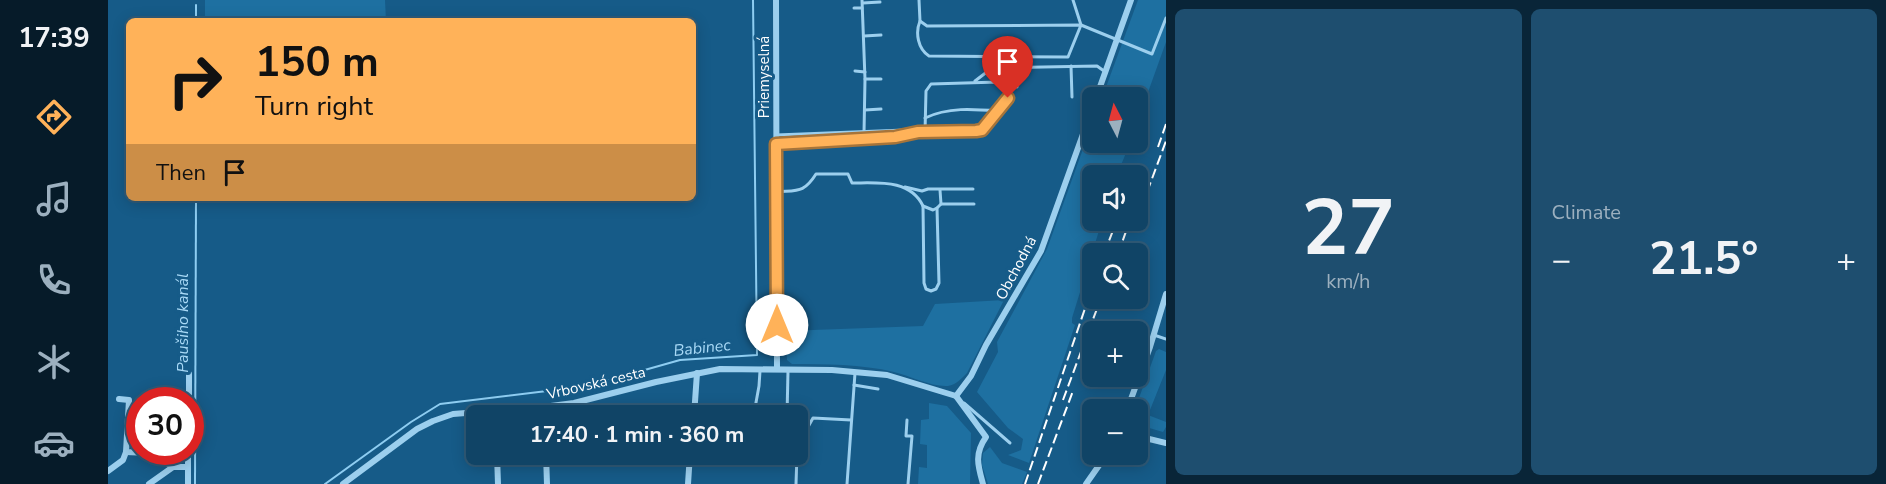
<!DOCTYPE html>
<meta charset="utf-8">
<style>
:root{--surface:#104466;--page:#1e4e6f;--text:#f1f3f6;--muted:#9cb0bf;--line:#305c7a;--accent:#ffb259}
body{margin:0;font-family:"Nunito Sans",sans-serif;background:var(--page);color:var(--text);height:100vh;display:flex;flex-direction:column;font-size:22px;white-space:nowrap}
*{box-sizing:border-box;margin:0}
p{font-size:20px;color:var(--muted)}
.icon{flex:none;width:33px;height:33px;fill:none;stroke:currentColor;stroke-width:2;stroke-linecap:round;stroke-linejoin:round}
.map{position:relative;flex:1;overflow:hidden}
.details{display:flex;flex-direction:column;gap:9px;padding:9px;background:#092538;width:720px}
.details>*{flex:none}
.guide{position:absolute;left:18px;top:18px;width:570px;height:183px;border-radius:9px;box-shadow:0 3px 15px #0003,0 0 0 2px var(--line);background:#ffb259;color:#111;overflow:hidden}
.needle{width:39px;rotate:354deg}
.tools{position:absolute;left:974px;top:87px;display:grid;gap:12px}
.tools a{display:grid;place-items:center;width:66px;height:66px;border-radius:9px;background:var(--surface);box-shadow:0 3px 15px #0003,0 0 0 2px var(--line);font-size:30px}
.speed{position:absolute;left:18px;top:387px;display:flex;gap:12px;font-size:30px;font-weight:700;text-align:center}
.speed>*{display:grid;place-content:center;width:78px;height:78px;border-radius:50%;background:var(--surface);box-shadow:0 3px 15px #0003,0 0 0 2px var(--line);line-height:1}
.speed .limit{border:9px solid #d22;background:#fff;color:#111}
.pin{position:absolute;display:grid;place-items:center;width:51px;height:51px;color:#fff;margin:-62px -26px;border-radius:50% 50% 50% 0;rotate:-45deg;box-shadow:0 0 6px #0007}
.pin .icon{rotate:45deg}
.me{position:absolute;width:66px;margin:-33px;rotate:0deg;stroke-linejoin:round;filter:drop-shadow(0 0 4px #0008)}
.turn{display:flex;align-items:center;gap:21px;height:126px;padding:0 30px;font-size:27px}
.turn .icon{width:78px;height:78px;stroke-width:2.5}
.turn b{display:block;font-size:42px;line-height:51px}
.then{display:flex;align-items:center;height:57px;padding:0 30px;background:#0003;gap:12px;font-size:22px}
.big{font-size:45px;font-weight:700;line-height:1.1}
.details .widget{flex:1;display:flex;flex-direction:column;justify-content:center;gap:9px;min-width:0;padding:0 21px;border-radius:9px;background:var(--page)}
.details .dial{align-items:center;gap:0}
.dial b{font-size:78px;line-height:1}
.heat{display:flex;justify-content:space-between;align-items:center;font-size:33px;direction:ltr}
.details .tiles{flex:1;display:grid;gap:9px;grid-template-columns:repeat(2,1fr)}
.trip{position:absolute;left:358px;top:405px;width:342px;height:60px;border-radius:9px;background:var(--surface);box-shadow:0 3px 15px #0003,0 0 0 2px var(--line);font-weight:700;line-height:60px;text-align:center}
main{display:flex;flex:1;min-height:0}
.tabs{display:flex;flex-direction:column;width:108px;justify-content:space-around;align-items:center;background:#061b29;color:var(--muted)}
.tabs .icon{width:42px;height:42px}
.tabs .current{color:var(--accent)}
.tabs b{font-size:27px;color:var(--text)}
.map>svg:first-child{display:block}
.green{fill:#1e70a1}
.lines{fill:none;stroke-linecap:round;stroke-linejoin:round}
.stream{stroke:#8ecdf1;stroke-width:2}
.lane{stroke:#9ccfee;stroke-width:3}
.street{stroke:#9ccfee;stroke-width:6}
.rail{stroke:#fff;stroke-width:2;stroke-dasharray:10 4.5;stroke-linecap:butt}
.route-casing{stroke:#a6743a;stroke-width:15}
.route{stroke:#ffb259;stroke-width:10}
.labels{text-anchor:middle;dominant-baseline:central;stroke-width:6;stroke-linejoin:round;paint-order:stroke}
.street-label{font-size:15px;fill:#fff;stroke:#165b88}
.water-label{font-size:16px;font-style:italic;fill:#a8d9f6;stroke:#165b88}
</style>
<main>
<nav class="tabs">
<b>17:39</b>
<svg class="icon current" aria-label="directions" viewBox="0 0 24 24"><path d="M12 3l9 9-9 9-9-9zM9 14v-3h6M13 9l2 2-2 2"/></svg>
<svg class="icon" aria-label="music" viewBox="0 0 24 24"><path d="M9 18V5l10-2v13"/><circle cx="6" cy="18" r="3"/><circle cx="16" cy="16" r="3"/></svg>
<svg class="icon" aria-label="phone" viewBox="0 0 24 24"><path d="M5 4h4l2 5-3 2q2 4 5 5l2-3 5 2v4C11 20 4 13 5 4z"/></svg>
<svg class="icon" aria-label="climate" viewBox="0 0 24 24"><path d="M12 3v18M4 7l16 10M4 17L20 7"/></svg>
<svg class="icon" aria-label="car" viewBox="0 0 24 24"><path d="M5 17H2v-5l4-1 3-4h7l3 4 3 1v5h-3M9 17h6M6 11h13"/><circle cx="7" cy="17" r="2"/><circle cx="17" cy="17" r="2"/></svg>
</nav>
<div class="map">
<svg width="1058" height="484" viewBox="0 0 1058 484">
<rect width="100%" height="100%" fill="#165b88"/>
<!-- green -->
<g class="green">
<polygon points="97,0 277,0 278,21 97,21"/>
<polygon points="1030,0 1058,0 1058,42 1029,123 1029,98 994,98"/>
<polygon points="984,124 984,142 1022,143 1009,175 984,176 984,220 994,221 964,318 964,323 967,325 921,463 900,455 913,450 915,439 900,428 869,392 890,352 889,342 939,249"/>
<path d="M896,300L859,373C854,378 848,385 840,386C823,387 803,376 786,372C753,364 717,364 684,364L679,360L677,331L815,326L827,304Z"/>
<polygon points="1051,349 1058,352 1058,370 1040,415 1058,422 1058,427 1055,432 1031,425 1029,410 1027,409 1048,351"/>
<polygon points="821,403 839,406 863,433 862,484 810,484 811,467 819,468 819,445 812,444 813,420 821,419"/>
<polygon points="882,447 894,463 919,472 914,484 880,484 874,465 875,453"/>
</g>
<g class="lines">
<!-- stream -->
<g class="stream">
<polyline points="88,21 88,5"/>
<polyline points="87,484 88,198"/>
<polyline points="217,484 303,422 332,404 480,386 572,360 649,355 645,0"/>
</g>
<!-- lane -->
<g class="lane">
<polyline points="754,0 757,79 756,133"/>
<polyline points="811,0 812,21 819,26 973,25 1044,54 1058,18"/>
<polyline points="755,3 772,2"/>
<polyline points="746,8 754,8"/>
<path d="M812,21C807,33 810,49 821,56L960,57L973,25L965,0"/>
<polyline points="756,36 773,35"/>
<polyline points="963,66 964,97"/>
<polyline points="908,67 909,87"/>
<polyline points="747,71 757,72"/>
<polyline points="757,79 773,79"/>
<polyline points="867,81 884,68 989,66 996,71"/>
<polyline points="757,110 773,109"/>
<path d="M817,118C840,107 865,109 890,111"/>
<polyline points="668,135 797,130"/>
<path d="M670,144C708,141 747,140 785,137C794,136 803,132 812,132C829,131 856,136 872,130C879,128 895,107 899,100C903,91 897,86 890,82L823,84L818,91L817,132"/>
<polyline points="797,187 814,191 820,189 865,189"/>
<path d="M669,192C690,190 696,193 708,174H740L744,183C770,183 802,179 815,206L816,283L818,289L823,291L828,289L831,283L829,208L833,204L832,190"/>
<polyline points="833,204 866,204"/>
<polyline points="815,206 825,210 829,208"/>
<polyline points="1046,335 1058,339"/>
<polyline points="746,385 770,389"/>
<polyline points="856,403 902,443"/>
<polyline points="617,407 647,408 651,386 652,371"/>
<polyline points="679,416 680,371"/>
<polyline points="799,420 798,436 804,436 800,484"/>
<polyline points="700,427 705,418 743,420"/>
<polyline points="690,431 690,444"/>
<polyline points="688,484 689,454"/>
<polyline points="739,484 747,373"/>
</g>
<!-- street -->
<g class="street">
<polyline points="668,0 669,369"/>
<polyline points="988,98 1023,0"/>
<polyline points="848,396 863,376 878,345 933,251 984,109"/>
<polyline points="11,399 21,400 18,452 40,453 65,467 80,467"/>
<polyline points="81,400 81,374"/>
<polyline points="1019,410 1042,347 1058,294"/>
<polyline points="586,416 589,373"/>
<polyline points="1029,436 1058,443"/>
<polyline points="389,454 390,484"/>
<polyline points="438,454 439,484"/>
<polyline points="0,471 15,460 18,452"/>
<polyline points="41,484 65,467"/>
<polyline points="80,484 80,452"/>
<path d="M235,484L309,429L325,421L345,414L435,407L466,403L548,382L612,369L724,370L779,375L848,396L878,437C866,454 870,466 875,484"/>
<polyline points="580,484 582,454"/>
<polyline points="978,484 999,454"/>
</g>
<!-- rail -->
<g class="rail">
<polyline points="1050,147 1058,124"/>
<polyline points="1025,176 1027,169"/>
<polyline points="1029,219 1058,141"/>
<polyline points="996,254 1009,220"/>
<polyline points="1010,254 1022,220"/>
<polyline points="955,400 993,298"/>
<polyline points="917,484 984,288"/>
<polyline points="930,484 965,391"/>
</g>
</g>
<g class="lines">
<!-- route casing -->
<g class="route-casing">
<polyline id="route" points="669,325 668,144 787,137 810,132 868,131 874,130 900,98"/>
</g>
<!-- route -->
<use href="#route" class="route"/>
</g>
<g class="labels">
<!-- street labels -->
<g class="street-label">
<text transform="translate(656 77) rotate(-90)">Priemyselná</text>
<text transform="translate(908 268) rotate(-62)">Obchodná</text>
<text transform="translate(488 383) rotate(-13)">Vrbovská cesta</text>
</g>
<!-- water labels -->
<g class="water-label">
<text transform="translate(75 323) rotate(-90)">Paušiho kanál</text>
<text transform="translate(594 348) rotate(-6)">Babinec</text>
</g>
</g>
</svg>
<div class="tools">
<a><svg class="needle" viewBox="-14 -14 28 28"><path d="M0-13l5 13h-10z" fill="#e53935"/><path d="M0 13l5-13h-10z" fill="#9cb0bf"/></svg></a>
<a><svg class="icon" aria-label="sound" viewBox="0 0 24 24"><path d="M4 9h4l5-4v14l-5-4H4zM17 9q2 3 0 6"/></svg></a>
<a><svg class="icon" aria-label="search" viewBox="0 0 24 24"><circle cx="10" cy="10" r="6"/><path d="M15 15l6 6"/></svg></a>
<a>+</a>
<a>−</a>
</div>
<div class="speed"><div class="limit">30</div></div>
<div class="pin" style="left:900px;top:98px;background:#d93025"><svg class="icon" aria-label="arrive" viewBox="0 0 24 24"><path d="M6 21V4h12l-3 4 3 4H6"/></svg></div>
<svg class="me" style="left:669px;top:325px" viewBox="-20 -20 40 40"><circle r="19" fill="#fff"/><path d="M0-13L10 11 0 6-10 11z" fill="#ffb259"/></svg>
<div class="trip">17:40 · 1 min · 360 m</div>
<div class="guide">
<div class="turn"><svg class="icon" aria-label="right" viewBox="0 0 24 24"><path d="M7 20v-9h11M14 6l5 5-5 5"/></svg><div><b>150 m</b>Turn right</div></div>
<div class="then">Then<svg class="icon" aria-label="arrive" viewBox="0 0 24 24"><path d="M6 21V4h12l-3 4 3 4H6"/></svg></div>
</div>
</div>
<section class="details">
<div class="tiles">
<div class="widget dial"><b>27</b><p>km/h</p></div>
<div class="widget"><p>Climate</p>
<div class="heat"><a>−</a><b class="big">21.5°</b><a>+</a></div>
</div>
</div>
</section>
</main>
